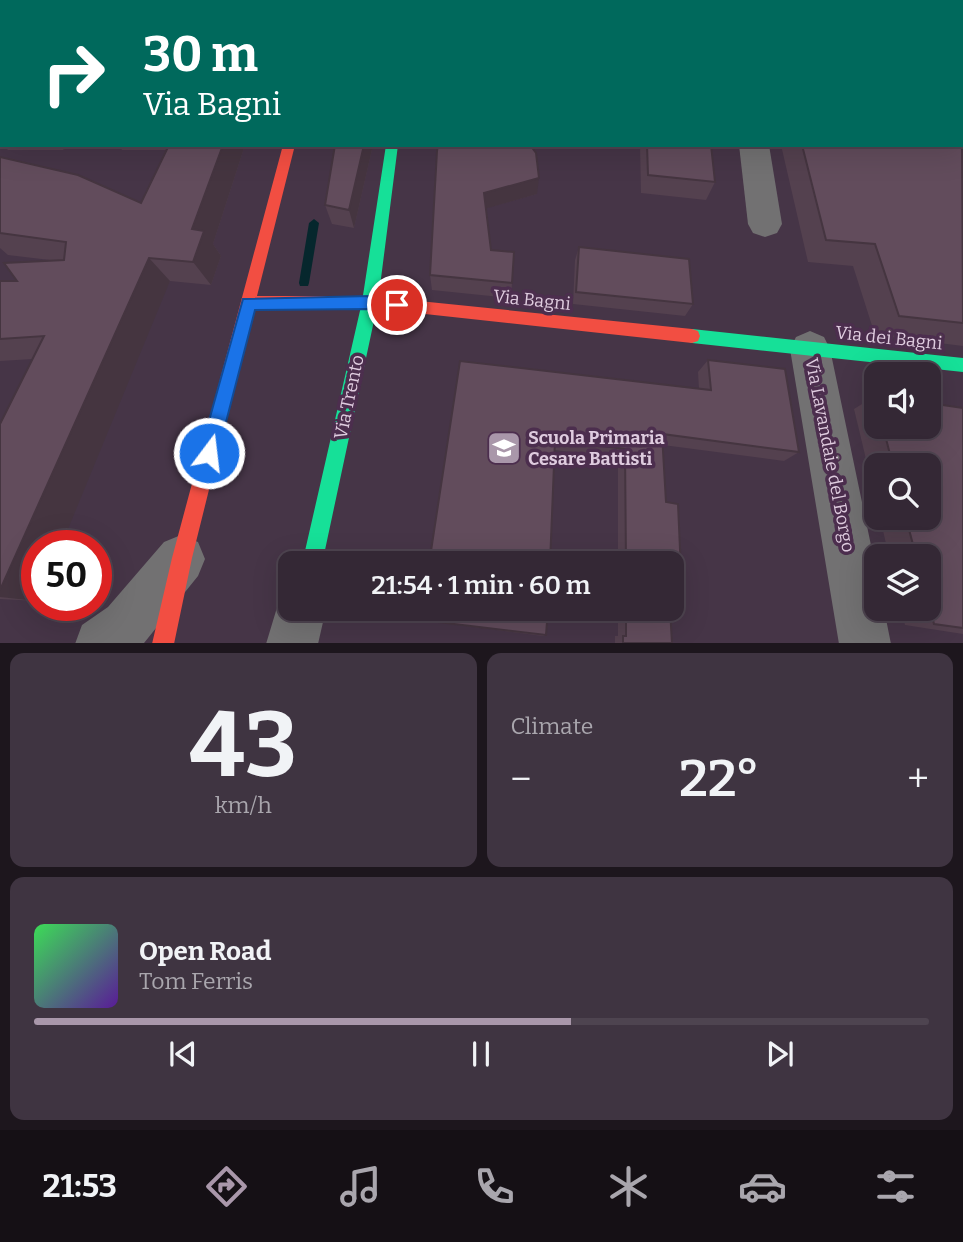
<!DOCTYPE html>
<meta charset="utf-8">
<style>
:root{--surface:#342835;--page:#3f3441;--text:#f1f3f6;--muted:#a9a6ad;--line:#4e4450;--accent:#a997aa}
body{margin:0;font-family:Bitter,serif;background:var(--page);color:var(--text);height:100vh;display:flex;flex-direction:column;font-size:26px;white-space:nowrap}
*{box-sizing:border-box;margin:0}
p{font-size:23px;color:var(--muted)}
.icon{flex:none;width:38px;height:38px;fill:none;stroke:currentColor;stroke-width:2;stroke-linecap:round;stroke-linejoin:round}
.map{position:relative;height:643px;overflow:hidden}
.side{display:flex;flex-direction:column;gap:10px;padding:10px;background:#1d161d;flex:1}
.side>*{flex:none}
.banner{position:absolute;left:0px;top:0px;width:964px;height:147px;box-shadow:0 7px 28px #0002,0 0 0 2px var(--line);background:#00695c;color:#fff;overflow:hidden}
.buttons{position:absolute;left:864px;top:362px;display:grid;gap:14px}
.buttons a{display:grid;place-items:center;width:77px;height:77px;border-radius:14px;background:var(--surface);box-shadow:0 7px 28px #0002,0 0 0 2px var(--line);font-size:35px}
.speed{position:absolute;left:21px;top:530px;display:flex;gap:14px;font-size:35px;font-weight:700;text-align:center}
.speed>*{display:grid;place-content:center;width:91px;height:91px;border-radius:50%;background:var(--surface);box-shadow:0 7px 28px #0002,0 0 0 2px var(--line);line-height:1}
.speed .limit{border:10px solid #d22;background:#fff;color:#111}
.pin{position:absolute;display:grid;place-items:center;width:60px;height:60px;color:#fff;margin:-30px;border:4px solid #fff;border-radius:50%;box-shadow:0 2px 7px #0007}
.me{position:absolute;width:77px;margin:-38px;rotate:15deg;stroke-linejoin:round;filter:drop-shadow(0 0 5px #0008)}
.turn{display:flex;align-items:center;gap:24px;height:147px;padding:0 28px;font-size:32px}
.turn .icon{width:91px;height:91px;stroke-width:2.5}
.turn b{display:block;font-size:49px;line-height:60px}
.big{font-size:52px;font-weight:600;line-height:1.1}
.side .tile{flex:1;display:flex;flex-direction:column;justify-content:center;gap:10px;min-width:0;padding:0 24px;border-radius:14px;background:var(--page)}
.side .dial{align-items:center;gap:0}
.dial b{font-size:91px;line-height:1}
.song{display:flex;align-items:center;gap:21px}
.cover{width:84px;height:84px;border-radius:10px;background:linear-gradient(135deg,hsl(130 70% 55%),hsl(270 70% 35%))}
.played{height:7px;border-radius:4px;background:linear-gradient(90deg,var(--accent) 60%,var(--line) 60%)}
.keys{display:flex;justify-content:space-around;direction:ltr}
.heat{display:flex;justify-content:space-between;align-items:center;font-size:38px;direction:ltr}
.side .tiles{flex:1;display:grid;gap:10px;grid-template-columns:1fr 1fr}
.tile:last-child{grid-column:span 2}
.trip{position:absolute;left:278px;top:551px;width:406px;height:70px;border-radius:14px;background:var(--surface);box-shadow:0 7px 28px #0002,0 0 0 2px var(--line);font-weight:600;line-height:70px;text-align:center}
.tab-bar{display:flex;height:112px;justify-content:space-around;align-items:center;background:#151015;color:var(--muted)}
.tab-bar .icon{width:49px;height:49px}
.tab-bar .current{color:var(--accent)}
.tab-bar b{font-size:32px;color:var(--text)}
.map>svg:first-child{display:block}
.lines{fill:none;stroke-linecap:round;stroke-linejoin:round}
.stream{fill:#06272d;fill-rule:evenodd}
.street{fill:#727172;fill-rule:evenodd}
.fast{fill:#16e098;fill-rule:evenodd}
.slow{fill:#ffcf43;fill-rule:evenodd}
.jam{fill:#f24e42;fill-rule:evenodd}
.wall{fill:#54414f}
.shaded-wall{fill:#453540}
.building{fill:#624c5c;stroke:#453540;stroke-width:2}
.route{fill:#1a73e8;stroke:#114b97;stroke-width:2}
.labels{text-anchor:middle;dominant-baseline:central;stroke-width:7;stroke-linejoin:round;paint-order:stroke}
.street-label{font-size:18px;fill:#dfccdf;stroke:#4c2e4e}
.poi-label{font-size:18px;font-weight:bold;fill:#dfccdf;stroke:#4c2e4e;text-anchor:start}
</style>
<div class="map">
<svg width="963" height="644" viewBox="0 0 963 644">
<rect width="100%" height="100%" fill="#463547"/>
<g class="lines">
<!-- stream -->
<polygon class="stream" points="314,219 319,223 309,283 308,286 300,286 299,283 309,223"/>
<!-- street -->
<g class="street">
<polygon points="429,0 476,0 477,2 430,2"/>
<rect x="721" y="0" width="24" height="2"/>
<polygon points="739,145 769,145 782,224 777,233 765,237 753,233 748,224"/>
<polygon points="810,331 824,337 830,349 877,574 877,609 884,609 891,644 839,644 790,349 796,337"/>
<polygon points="181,535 198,542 205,559 198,576 144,643 75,644 82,625 108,607 164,542"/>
<polygon points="290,587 290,609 326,609 318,644 266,644 282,591"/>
</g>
<!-- fast -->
<g class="fast">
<polygon points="386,145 398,145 378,302 322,564 302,564 362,302"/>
<polygon points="692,329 963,358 963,372 692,343 686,341 684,336 686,331"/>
</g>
<!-- slow -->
<polygon class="slow" points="120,0 132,0 119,2"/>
<!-- jam -->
<g class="jam">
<rect x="320" y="0" width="10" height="2"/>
<polygon points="2,82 2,91 0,92 0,83"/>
<polygon points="283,145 295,145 257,296 370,296 692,329 698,331 700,336 698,341 692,343 370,308 254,309 192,558 174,644 152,644 172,558"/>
</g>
</g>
<!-- wall -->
<g class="wall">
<polygon points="748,0 963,0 963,92 962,2 749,2"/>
<polygon points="2,95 2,144 0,142 0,98"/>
<polygon points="963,137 963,346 875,335 853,266 808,262 781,145 962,145"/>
<polygon points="3,145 69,145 64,150 8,150"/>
<polygon points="119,145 245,145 213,244 221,256 211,285 170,281 37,546 37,601 0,599 0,424 33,359 0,361 0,281 17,281 50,260 8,255 0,248 0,157 141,203 166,150 122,150"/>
<polygon points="335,145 373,145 354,228 332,224 325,205"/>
<polygon points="438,145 537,194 486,208 491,250 514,252 511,298 432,290 430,275"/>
<polygon points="640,145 711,145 715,182 706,200 641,193"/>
<polygon points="579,247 693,304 685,316 573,304 575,260"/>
<polygon points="708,360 799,452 784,461 663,445 666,502 682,594 672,597 672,564 618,564 618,458 555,450 460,361 699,389 698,372"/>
<polygon points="875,396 877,397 877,427 929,427 963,408 963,634 905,625 901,609 929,609 929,556 889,556 880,518 929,518 929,466 877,466 877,505 854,409"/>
<polygon points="618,609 670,609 672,643 615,643 615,636 618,636"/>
<polygon points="421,620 546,635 543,636"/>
</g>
<!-- shaded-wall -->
<g class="shaded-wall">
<polygon points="35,0 68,0 65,2 32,2"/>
<polygon points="237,0 259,0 258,2 236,2"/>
<polygon points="2,21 2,43 0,44 0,22"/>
<polygon points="59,145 69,145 64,150"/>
<polygon points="223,145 245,145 213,244 221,256 211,285 193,262 192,229"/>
<polygon points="364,145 373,145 354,228 349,210"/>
<polygon points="539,178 537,194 484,209 484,193"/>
<polygon points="149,258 170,281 61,546 37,546 37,601 0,597 0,590"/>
</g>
<!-- building -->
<g class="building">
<polygon points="0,0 35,0 32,2 2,2 2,21 0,22"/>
<polygon points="163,0 237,0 236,2 162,2"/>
<polygon points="360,0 410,0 409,2 359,2"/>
<polygon points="507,0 570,0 569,2 507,2"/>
<rect x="647" y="0" width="49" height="2"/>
<polygon points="765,0 963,0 963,66 962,2 765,2"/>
<polygon points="2,95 2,123 0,123 0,98"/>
<polygon points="962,136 963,323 899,316 875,244 826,240 802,145 962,145"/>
<polygon points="169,145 223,145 192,229 204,231 193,262 149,258 0,590 0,424 44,336 0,339 0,281 17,281 4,263 64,260 66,242 0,233 0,157 78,175 141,203"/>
<polygon points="335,145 364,145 349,210 325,205"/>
<polygon points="438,145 530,145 536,153 539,178 484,193 491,250 514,252 512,283 430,275 437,151"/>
<polygon points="647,145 711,145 715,182 648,175"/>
<polygon points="579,247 689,259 693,304 576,292"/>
<polygon points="708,360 785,369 799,452 662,434 666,502 678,504 682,594 672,593 672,564 626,564 625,449 555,440 550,564 429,564 460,361 711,390"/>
<polygon points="929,403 963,408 963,628 934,624 929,605 929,556 916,556 906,518 929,518 929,466 893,466 883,427 929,427"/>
<polygon points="423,609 548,609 546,635 421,620"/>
<polygon points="626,609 670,609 672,643 623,643 623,636 626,636"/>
</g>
<!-- route -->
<polygon class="route" points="370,296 397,298 405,305 397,312 370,309 255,310 218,453 216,459 209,462 203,459 200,453 243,299"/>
<!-- icons -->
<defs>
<g id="school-square" transform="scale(1.75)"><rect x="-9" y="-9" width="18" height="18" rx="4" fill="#a997aa" stroke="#4c2e4e"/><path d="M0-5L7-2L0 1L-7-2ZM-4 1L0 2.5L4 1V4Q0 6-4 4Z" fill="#fff"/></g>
</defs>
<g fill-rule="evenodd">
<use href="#school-square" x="504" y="448"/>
</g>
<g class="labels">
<!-- street labels -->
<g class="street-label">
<text transform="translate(532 300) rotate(6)">Via Bagni</text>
<text transform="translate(889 338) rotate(6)">Via dei Bagni</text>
<text transform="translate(349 397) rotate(-78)">Via Trento</text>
<text transform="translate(830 455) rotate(79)">Via Lavandaie del Borgo</text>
</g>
<!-- poi labels -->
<g class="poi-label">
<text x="528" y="438">Scuola Primaria<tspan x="528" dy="21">Cesare Battisti</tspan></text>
</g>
</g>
</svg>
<div class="buttons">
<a><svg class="icon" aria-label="sound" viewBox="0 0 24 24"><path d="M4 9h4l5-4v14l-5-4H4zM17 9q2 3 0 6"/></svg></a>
<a><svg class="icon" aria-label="search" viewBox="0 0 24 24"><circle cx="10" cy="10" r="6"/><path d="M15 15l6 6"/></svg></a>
<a><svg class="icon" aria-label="layers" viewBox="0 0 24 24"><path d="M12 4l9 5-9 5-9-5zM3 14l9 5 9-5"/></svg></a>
</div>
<div class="speed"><div class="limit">50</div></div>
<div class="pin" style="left:397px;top:305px;background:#d93025"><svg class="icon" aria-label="arrive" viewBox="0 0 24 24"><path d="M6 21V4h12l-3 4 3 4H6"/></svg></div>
<svg class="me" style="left:209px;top:453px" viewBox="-20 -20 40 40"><circle r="17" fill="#1a73e8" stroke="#fff" stroke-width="3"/><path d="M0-11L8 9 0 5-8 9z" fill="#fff"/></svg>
<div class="trip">21:54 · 1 min · 60 m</div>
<div class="banner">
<div class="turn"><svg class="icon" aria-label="right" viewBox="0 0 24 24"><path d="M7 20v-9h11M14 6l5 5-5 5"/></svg><div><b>30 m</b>Via Bagni</div></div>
</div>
</div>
<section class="side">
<div class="tiles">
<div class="tile dial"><b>43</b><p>km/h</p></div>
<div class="tile"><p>Climate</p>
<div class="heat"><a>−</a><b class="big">22°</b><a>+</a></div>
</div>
<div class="tile">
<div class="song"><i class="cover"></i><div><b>Open Road</b><p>Tom Ferris</p></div></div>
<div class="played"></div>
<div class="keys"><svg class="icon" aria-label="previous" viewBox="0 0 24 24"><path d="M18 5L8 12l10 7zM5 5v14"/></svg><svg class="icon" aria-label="pause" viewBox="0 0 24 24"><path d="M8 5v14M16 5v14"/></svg><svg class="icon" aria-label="next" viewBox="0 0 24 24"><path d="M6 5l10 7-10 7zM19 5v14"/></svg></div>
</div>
</div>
</section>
<nav class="tab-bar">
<b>21:53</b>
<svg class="icon current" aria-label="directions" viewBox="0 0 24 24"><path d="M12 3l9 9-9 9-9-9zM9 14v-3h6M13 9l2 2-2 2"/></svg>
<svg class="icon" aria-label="music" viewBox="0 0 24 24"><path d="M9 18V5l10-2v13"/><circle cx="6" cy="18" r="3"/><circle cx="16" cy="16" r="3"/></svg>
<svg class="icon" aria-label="phone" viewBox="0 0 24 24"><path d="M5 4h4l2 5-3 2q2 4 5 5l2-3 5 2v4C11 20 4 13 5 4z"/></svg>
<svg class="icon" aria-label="climate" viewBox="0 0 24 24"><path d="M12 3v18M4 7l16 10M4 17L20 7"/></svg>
<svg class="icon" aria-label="car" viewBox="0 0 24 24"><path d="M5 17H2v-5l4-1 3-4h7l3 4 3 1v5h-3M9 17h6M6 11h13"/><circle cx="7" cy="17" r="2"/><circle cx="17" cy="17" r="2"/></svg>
<svg class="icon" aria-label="filters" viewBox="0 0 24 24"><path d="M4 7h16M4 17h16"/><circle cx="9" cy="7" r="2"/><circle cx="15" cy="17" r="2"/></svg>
</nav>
